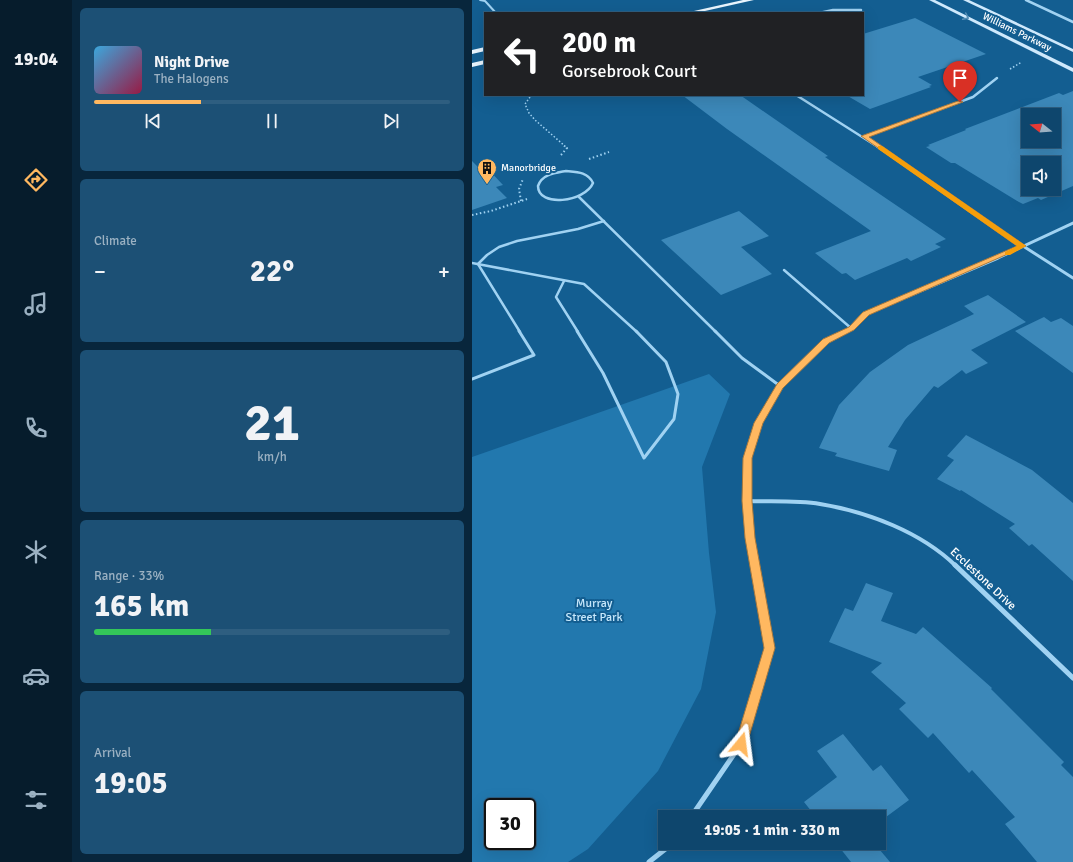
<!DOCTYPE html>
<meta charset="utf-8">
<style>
:root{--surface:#0e466d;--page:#1c5075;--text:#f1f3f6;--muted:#9bb1c2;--line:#2e5e80;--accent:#ffb860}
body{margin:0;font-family:Signika,sans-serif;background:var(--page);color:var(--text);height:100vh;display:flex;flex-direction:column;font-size:15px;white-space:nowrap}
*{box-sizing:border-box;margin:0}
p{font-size:13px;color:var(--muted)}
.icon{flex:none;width:22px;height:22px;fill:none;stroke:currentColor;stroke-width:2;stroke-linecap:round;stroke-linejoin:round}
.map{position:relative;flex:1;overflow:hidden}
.side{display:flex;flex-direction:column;gap:8px;padding:8px;background:#08263c;width:400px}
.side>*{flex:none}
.hud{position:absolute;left:12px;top:12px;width:380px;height:84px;border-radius:0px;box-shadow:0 4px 16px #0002,0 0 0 1px var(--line);background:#202124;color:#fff;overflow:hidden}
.needle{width:26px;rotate:287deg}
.controls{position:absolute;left:549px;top:108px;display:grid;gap:8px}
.controls a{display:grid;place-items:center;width:40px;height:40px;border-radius:0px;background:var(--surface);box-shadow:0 4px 16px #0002,0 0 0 1px var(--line);font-size:20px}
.speed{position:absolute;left:12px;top:798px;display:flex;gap:8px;font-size:20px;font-weight:700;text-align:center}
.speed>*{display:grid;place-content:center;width:52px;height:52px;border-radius:50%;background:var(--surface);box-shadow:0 4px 16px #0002,0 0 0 1px var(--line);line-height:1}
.speed .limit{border:2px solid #111;border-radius:6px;background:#fff;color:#111}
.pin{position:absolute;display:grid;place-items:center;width:34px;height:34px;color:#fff;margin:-41px -17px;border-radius:50% 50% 50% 0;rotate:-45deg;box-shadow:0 0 4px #0007}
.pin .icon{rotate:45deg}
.me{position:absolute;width:44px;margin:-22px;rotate:16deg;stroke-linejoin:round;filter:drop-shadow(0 0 3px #0008)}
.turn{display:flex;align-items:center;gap:14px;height:84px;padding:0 12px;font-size:18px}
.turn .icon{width:52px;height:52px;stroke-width:2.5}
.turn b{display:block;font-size:28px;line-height:34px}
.big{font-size:30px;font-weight:700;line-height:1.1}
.side .tile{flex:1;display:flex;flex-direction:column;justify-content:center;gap:6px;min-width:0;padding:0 14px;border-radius:6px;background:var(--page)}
.side .dial{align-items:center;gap:0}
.dial b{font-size:52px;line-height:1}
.song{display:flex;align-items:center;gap:12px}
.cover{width:48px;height:48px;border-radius:6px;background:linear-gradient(135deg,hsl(200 70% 55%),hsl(340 70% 35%))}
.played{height:4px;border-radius:2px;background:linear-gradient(90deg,var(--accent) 30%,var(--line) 30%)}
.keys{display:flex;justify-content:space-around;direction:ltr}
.heat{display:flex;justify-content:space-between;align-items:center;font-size:22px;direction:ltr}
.charge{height:6px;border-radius:3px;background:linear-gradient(90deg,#34c759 33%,var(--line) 0)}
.trip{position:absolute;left:186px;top:810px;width:228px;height:40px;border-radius:0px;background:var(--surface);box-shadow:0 4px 16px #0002,0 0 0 1px var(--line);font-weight:700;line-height:40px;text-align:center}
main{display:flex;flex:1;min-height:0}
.menu{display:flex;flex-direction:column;width:72px;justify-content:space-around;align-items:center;background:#061c2c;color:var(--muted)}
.menu .icon{width:28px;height:28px}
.menu .current{color:var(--accent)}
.menu b{font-size:18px;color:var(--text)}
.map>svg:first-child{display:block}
.green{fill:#2278ae;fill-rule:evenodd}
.building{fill:#3c88b9;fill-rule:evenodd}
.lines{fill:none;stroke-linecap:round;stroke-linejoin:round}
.path-far1{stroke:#a0d2f2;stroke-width:1.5;stroke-dasharray:1.5 2;stroke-linecap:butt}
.path{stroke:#a0d2f2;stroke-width:2;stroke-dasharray:1.5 2.5;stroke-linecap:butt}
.service-far2{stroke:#a0d2f2;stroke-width:2}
.service-far1{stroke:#a0d2f2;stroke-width:2.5}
.service{stroke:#a0d2f2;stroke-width:3}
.minor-far3{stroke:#a0d2f2;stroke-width:2.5}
.minor-far2{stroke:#a0d2f2;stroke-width:3}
.minor-far1{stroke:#a0d2f2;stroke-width:4}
.minor{stroke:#a0d2f2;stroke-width:5}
.secondary{fill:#cfe9fc;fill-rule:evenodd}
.primary{fill:#eaf6ff;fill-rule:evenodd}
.oneway{stroke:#558fb6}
.route{fill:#ffb860;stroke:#a6783e}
.slow{fill:#f59e0b}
.labels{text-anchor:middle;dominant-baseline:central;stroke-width:4;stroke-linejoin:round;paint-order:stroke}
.far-street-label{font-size:10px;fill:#fff;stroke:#135e91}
.far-poi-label{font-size:10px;fill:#fff;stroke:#135e91;text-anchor:start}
.street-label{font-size:12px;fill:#fff;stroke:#135e91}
.park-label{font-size:12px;fill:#c7e8fc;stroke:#135e91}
</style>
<main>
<nav class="menu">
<b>19:04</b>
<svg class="icon current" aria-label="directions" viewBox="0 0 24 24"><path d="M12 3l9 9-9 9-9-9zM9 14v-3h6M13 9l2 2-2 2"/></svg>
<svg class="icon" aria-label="music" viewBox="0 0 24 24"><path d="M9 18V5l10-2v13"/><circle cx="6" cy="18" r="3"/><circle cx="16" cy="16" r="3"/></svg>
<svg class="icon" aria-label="phone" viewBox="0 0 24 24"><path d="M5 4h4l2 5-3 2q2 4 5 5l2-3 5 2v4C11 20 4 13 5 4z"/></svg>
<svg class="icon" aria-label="climate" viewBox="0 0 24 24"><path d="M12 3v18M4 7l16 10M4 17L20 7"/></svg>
<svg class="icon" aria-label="car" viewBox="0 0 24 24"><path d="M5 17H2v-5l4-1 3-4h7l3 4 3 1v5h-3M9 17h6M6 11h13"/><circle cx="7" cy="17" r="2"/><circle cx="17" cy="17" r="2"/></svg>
<svg class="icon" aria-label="filters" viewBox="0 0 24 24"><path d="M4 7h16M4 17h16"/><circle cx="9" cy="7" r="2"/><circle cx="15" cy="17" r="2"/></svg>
</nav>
<section class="side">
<div class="tile">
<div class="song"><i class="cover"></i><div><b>Night Drive</b><p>The Halogens</p></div></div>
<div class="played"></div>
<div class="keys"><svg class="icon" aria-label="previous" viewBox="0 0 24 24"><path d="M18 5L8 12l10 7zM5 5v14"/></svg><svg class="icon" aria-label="pause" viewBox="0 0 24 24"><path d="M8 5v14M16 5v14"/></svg><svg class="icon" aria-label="next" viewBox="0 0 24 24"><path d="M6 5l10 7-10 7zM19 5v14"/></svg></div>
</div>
<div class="tile"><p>Climate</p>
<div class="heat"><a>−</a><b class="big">22°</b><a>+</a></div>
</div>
<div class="tile dial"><b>21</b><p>km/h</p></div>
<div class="tile"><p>Range · 33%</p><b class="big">165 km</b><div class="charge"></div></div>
<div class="tile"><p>Arrival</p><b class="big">19:05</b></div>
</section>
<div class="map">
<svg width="601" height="862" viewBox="0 0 601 862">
<rect width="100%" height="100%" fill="#135e91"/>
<!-- green -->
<path class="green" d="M237,374L258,394L230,467L237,553L244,612L229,689L186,771L116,849L96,862H0V457ZM21,807H55V841H21Z"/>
<!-- building -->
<g class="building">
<polygon points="443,18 514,54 446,77 460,85 457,86 459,87 398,109 374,95 391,95 391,34"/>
<path d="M601,91V186L569,200L566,198L551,204L547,202L483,163H479L454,147L458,146L456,145L494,130L493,129L587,93L591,95ZM556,115H582V141H556ZM556,163H582V189H556Z"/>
<polygon points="210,95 268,95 356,156 353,157 474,239 463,244 469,247 439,261 435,258 383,280 374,273 370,274 343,253 399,231 255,129"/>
<polygon points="0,161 9,170 15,168 31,185 24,187 35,198 0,210"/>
<polygon points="267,211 297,236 269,247 300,274 249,295 189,240"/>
<polygon points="516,295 554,322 499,350 516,363 494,374 490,370 466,388 462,386 433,420 416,447 425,450 417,471 363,456 365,453 347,448 367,405 398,372 436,345 502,314 492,306"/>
<polygon points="572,317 579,322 589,318 601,326 601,373 543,331"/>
<polygon points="494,435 560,470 601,503 601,581 560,544 557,546 537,528 543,524 489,490 488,491 465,479 482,460 475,456"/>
<polygon points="394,583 421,593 409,621 444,634 451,627 520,688 519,689 592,762 589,765 601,777 601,862 565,862 533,824 543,817 500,770 497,773 461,733 456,738 427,709 434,703 399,672 410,663 357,642 373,608 381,611"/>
<polygon points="371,734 401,771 409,765 437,800 414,817 344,817 332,802 365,777 345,751"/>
<polygon points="364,843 402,843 418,862 379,862"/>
</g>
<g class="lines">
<!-- path-far1 -->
<g class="path-far1">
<polyline points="538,69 550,62"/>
<polyline points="58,97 53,104 57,113 63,120 94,147"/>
</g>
<!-- path -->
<g class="path">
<polyline points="89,155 95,148 92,146"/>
<polyline points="117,159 137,152"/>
<polyline points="49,201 47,189 51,179"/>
<polyline points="0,215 19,211 55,199"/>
</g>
<!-- service-far2 -->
<polyline class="service-far2" points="8,0 13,1 24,13"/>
<!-- service-far1 -->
<g class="service-far1">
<path d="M94,171C105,172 116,172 121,183C113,202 66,208 66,186C70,174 83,173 94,171Z"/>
<polyline points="107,197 244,332"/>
<polyline points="0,263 112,284 165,332"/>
<polyline points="312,270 380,329"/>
<polyline points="92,281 84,297 106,332"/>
<polyline points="48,332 6,264 15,255 27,247 45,241 106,229 132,221"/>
</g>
<!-- service -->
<g class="service">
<polyline points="105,331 131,373 172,458 202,419 206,394 194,362 164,331"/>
<polyline points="243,331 270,358 308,386"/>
<polyline points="0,379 62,355 47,331"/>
</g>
<!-- minor-far3 -->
<g class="minor-far3">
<polyline points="554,0 601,22"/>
<polyline points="347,13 361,10 389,10"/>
<polyline points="324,95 406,147"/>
<polyline points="392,137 501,97 525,78"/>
</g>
<!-- minor-far2 -->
<g class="minor-far2">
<polyline points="405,146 551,246 601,278"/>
<polyline points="374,332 380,329 394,314 526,258 601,223"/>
</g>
<!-- minor-far1 -->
<g class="minor-far1">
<path d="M275,501C298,502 325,500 348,504C396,512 449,532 484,566"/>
<polyline points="283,566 278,538 275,501 275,458 286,423 308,386 354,341 376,331"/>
</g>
<!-- minor -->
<g class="minor">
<polyline points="483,565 601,678"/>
<polyline points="219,817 269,744 297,648 283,565"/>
<polyline points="177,862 201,843"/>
</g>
<!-- secondary -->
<g class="secondary">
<polygon points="457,0 463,0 601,68 601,72"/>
<polygon points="491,0 497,0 601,49 601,52"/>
</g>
<!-- primary -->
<g class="primary">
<polygon points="271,0 282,0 224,13 213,13"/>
<polygon points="13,47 13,51 0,54 0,50"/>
<polygon points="13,60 13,64 0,67 0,63"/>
</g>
</g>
<!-- one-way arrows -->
<defs><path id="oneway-chevron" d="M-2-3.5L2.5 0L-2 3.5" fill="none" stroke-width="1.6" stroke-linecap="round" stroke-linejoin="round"/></defs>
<use class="oneway" href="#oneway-chevron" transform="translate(494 17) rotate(26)"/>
<!-- route -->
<polygon class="route" points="486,101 491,102 397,137 554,246 397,315 382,330 357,343 311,388 291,423 280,458 280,501 283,538 303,648 275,744 273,748 269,750 265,748 263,744 292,648 273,538 270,501 271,458 282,423 305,384 351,339 377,327 391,312 545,246 389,136"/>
<!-- slow -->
<polygon class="slow" points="406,146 410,146 554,246 538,255 533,255 533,252 545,246 406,149"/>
<!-- icons -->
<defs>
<g id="building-pin" transform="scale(1)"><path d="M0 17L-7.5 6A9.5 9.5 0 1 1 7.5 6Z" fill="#ffb860" stroke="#135e91"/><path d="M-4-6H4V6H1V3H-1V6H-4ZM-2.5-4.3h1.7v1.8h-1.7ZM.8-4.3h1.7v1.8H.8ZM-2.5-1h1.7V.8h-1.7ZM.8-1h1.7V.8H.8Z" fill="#111"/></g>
</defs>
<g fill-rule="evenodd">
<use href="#building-pin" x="15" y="168"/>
</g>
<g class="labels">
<!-- far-street labels -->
<g class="far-street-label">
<text transform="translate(545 32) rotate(26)">Williams Parkway</text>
</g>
<!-- far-poi labels -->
<g class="far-poi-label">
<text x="29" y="168">Manorbridge</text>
</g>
<!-- street labels -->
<g class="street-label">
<text transform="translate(511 579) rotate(43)">Ecclestone Drive</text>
</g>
<!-- park labels -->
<g class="park-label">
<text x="122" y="603">Murray<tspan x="122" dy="14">Street Park</tspan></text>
</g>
</g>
</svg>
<div class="controls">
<a><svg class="needle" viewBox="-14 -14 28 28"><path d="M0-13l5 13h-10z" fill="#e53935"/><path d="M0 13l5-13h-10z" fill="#9bb1c2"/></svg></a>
<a><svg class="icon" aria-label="sound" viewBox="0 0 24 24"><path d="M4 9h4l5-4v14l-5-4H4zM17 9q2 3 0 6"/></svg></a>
</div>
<div class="speed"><div class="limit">30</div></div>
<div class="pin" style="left:488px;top:102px;background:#d93025"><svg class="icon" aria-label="arrive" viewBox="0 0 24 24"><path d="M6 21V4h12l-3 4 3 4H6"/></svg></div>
<svg class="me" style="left:269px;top:744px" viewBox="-20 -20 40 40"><path d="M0-17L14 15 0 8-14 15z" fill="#ffb860" stroke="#fff" stroke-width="4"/></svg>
<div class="trip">19:05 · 1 min · 330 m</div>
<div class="hud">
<div class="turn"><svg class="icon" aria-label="left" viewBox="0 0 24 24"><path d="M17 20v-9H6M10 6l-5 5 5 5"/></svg><div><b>200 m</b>Gorsebrook Court</div></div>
</div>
</div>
</main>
